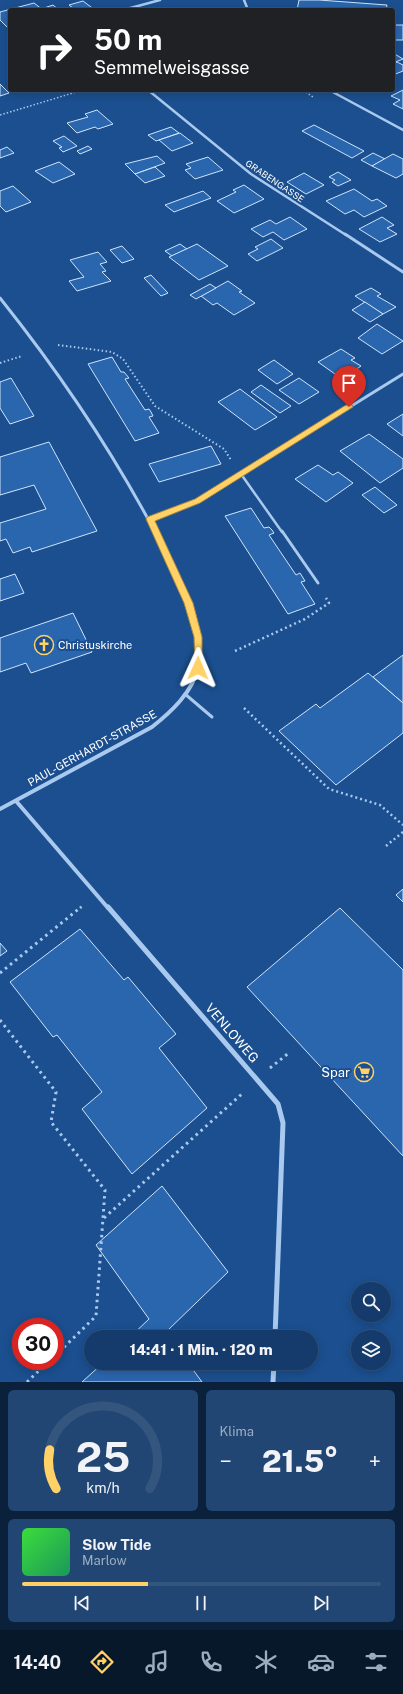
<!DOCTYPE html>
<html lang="de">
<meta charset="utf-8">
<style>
:root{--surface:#143b6b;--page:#214673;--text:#f1f3f6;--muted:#9dadc1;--line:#33557e;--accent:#ffd166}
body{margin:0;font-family:"Public Sans",sans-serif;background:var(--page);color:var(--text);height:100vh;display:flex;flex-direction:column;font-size:15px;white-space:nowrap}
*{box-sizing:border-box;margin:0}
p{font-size:13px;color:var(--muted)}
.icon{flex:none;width:22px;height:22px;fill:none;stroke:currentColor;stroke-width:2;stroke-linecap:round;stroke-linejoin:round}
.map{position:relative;height:1382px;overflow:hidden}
.side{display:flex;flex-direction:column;gap:8px;padding:8px;background:#0b203b;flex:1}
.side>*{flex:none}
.hud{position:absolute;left:8px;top:8px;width:387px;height:84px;border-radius:4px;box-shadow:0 2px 10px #0003,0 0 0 1px var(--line);background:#202124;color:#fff;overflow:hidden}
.buttons{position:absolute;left:351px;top:1282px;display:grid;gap:8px}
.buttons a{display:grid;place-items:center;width:40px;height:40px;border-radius:50%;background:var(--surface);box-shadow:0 2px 10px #0003,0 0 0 1px var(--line);font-size:20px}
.speed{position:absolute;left:12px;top:1318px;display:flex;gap:8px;font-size:20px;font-weight:700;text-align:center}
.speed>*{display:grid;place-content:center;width:52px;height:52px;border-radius:50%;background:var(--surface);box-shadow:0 2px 10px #0003,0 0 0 1px var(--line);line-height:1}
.speed .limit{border:6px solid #d22;background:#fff;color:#111}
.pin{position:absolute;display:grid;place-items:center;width:34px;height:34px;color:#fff;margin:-41px -17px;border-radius:50% 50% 50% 0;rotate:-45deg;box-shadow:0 0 4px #0007}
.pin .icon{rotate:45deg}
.me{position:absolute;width:44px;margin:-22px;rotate:1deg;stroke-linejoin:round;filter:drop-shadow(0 0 3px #0008)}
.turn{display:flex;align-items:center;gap:14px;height:84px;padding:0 20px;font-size:18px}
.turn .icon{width:52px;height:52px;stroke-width:2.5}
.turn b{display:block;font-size:28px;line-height:34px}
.big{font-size:30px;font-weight:800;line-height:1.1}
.side .widget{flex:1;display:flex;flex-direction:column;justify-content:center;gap:6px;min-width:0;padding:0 14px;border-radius:6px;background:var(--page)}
.side .dial{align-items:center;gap:0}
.dial svg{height:104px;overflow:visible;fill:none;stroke:var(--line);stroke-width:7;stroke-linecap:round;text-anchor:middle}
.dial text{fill:var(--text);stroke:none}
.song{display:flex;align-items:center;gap:12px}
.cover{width:48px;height:48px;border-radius:6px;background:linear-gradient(135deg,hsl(120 70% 55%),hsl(150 70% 35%))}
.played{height:4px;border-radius:2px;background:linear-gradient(90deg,var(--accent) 35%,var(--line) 35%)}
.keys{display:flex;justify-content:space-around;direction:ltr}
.heat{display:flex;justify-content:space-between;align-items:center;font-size:22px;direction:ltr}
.side .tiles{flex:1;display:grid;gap:8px;grid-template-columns:1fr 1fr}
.widget:last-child{grid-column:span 2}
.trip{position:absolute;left:84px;top:1330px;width:234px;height:40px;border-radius:20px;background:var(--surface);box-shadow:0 2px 10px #0003,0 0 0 1px var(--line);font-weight:800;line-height:40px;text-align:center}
.menu{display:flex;height:64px;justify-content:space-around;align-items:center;background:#08182b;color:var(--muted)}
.menu .icon{width:28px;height:28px}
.menu .active{color:var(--accent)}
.menu b{font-size:18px;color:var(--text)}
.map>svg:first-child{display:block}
.building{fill:#2a66ad;stroke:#cfe3fa}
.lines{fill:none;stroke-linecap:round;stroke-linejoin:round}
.path-far3{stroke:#a9c9ee;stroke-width:1.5;stroke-dasharray:1.5 2;stroke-linecap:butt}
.path-far2{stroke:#a9c9ee;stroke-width:2;stroke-dasharray:1.5 2.5;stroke-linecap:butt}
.path-far1{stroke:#a9c9ee;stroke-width:2.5;stroke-dasharray:2 3;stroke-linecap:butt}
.path{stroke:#a9c9ee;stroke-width:3;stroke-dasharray:2.5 4;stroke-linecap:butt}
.service-far1{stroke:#a9c9ee;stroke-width:2.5}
.service{stroke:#a9c9ee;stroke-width:3}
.minor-far3{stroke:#a9c9ee;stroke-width:2.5}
.minor-far2{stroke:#a9c9ee;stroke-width:3}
.minor-far1{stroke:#a9c9ee;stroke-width:4}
.minor{stroke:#a9c9ee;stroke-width:5}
.route{fill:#ffd166;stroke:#a68842}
.labels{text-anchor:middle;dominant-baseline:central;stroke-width:4;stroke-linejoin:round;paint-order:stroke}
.far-street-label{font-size:9px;fill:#fff;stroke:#1b4f8f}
.poi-label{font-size:11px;fill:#fff;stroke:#1b4f8f;text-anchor:start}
.street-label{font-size:11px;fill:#fff;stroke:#1b4f8f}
.near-street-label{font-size:13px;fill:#fff;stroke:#1b4f8f}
.near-poi-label{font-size:13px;fill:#fff;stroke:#1b4f8f;text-anchor:end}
</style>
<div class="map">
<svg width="403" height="1382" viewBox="0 0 403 1382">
<rect width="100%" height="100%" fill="#1b4f8f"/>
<!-- building -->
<g class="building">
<polygon points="299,0 319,0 387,5 386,10 297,10"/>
<polygon points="83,1 95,10 67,10 73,8 69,5"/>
<polygon points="34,3 43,10 10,10 10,27 8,28 0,20 0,12"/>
<polygon points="53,5 59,10 41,9"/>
<polygon points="395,25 403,25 403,40 393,40"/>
<polygon points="393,53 403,59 393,63"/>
<polygon points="397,62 403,65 403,71 393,75 393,64"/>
<polygon points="0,84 9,93 0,96"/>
<polygon points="403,90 403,109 393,104 400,100 391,96"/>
<polygon points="97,110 113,124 98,129 95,127 77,133 67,123 88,117 85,114"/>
<polygon points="314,125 364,151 352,158 302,131"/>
<polygon points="171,127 179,133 156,141 148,135"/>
<polygon points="180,133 193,143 172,151 159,140"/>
<polygon points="64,136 77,146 63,152 59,148 62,147 53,141"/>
<polygon points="88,146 92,149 80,154 77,151"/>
<polygon points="7,147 14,153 0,158 0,150"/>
<polygon points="373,153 385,159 372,166 361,160"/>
<polygon points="393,154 403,159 403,174 396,178 372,166"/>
<polygon points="157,156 165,163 135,174 125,164"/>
<polygon points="208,157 223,170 195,179 185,170 191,168 186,164"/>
<polygon points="59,162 75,174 53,183 35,171"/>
<polygon points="155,167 165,176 145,183 135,174"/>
<polygon points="338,172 351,180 338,186 332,182 335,180 329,177"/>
<polygon points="304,173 324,185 306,194 287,182"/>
<polygon points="244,185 264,199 234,213 217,201 236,192 233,190"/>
<polygon points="13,186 31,202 6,212 0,206 0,191"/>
<polygon points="354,189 372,201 377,199 387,206 364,217 354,210 345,214 326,201"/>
<polygon points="203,191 211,198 174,212 165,205"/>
<polygon points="290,217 307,229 284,240 273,232 263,237 251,229 270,220 276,224"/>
<polygon points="382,217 394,225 387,228 397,234 380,242 359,229"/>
<polygon points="271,239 283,248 257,261 248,254 258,249 255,247"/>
<polygon points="180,244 187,249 172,256 165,251"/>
<polygon points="197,244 228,266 199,280 169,257"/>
<polygon points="122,246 134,259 122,263 110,250"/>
<polygon points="98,252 107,262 100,264 106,271 102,272 111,281 77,291 69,281 84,277 70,260"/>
<polygon points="151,275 168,293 161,296 144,278"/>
<polygon points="228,281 242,291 239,292 255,303 234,315 217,303 213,305 201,296"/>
<polygon points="210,284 216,288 196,299 190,295"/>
<polygon points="371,288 381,294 377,296 396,307 383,314 355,296"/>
<polygon points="365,302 383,314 370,322 352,310"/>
<polygon points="377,324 403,341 382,354 358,338"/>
<polygon points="341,349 355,358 351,360 361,366 342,379 318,362"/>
<polygon points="112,357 121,372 124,372 129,378 125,379 145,410 149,409 151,412 153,416 149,417 159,433 135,441 88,364"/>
<polygon points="274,360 293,374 277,384 258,370"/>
<polygon points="11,378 34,416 10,424 0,408 0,382"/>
<polygon points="299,378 319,392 299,404 279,390"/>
<polygon points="261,385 291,406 280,413 251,392"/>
<polygon points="240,389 277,417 255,430 218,402"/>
<polygon points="403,414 403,436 387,424"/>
<polygon points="369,434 403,459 403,468 380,483 340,451"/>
<polygon points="49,442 97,531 32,552 30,547 13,553 6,539 0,541 0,523 46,509 34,485 0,495 0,457"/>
<polygon points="211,446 221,464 159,482 149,464"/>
<polygon points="318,465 333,475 338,472 353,483 326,502 295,479"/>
<polygon points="375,487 397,505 384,513 362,495"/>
<polygon points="251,508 264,528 269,527 272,530 274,533 269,535 296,575 300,573 305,581 301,582 315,604 288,614 225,516"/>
<polygon points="15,574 24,593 0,601 0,579"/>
<polygon points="73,613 92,652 31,673 26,663 0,672 0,638"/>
<polygon points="403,655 403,703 373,677"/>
<polygon points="368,673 403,703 403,733 336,785 279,731 316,704 320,708"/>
<polygon points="403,889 403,902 396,895"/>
<polygon points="340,908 403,970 403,1156 247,987"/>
<polygon points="80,929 124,980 128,977 176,1034 159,1048 207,1108 132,1174 82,1109 102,1092 57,1035 53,1037 10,982"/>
<polygon points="0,943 7,951 0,956"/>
<polygon points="162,1186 228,1272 166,1332 170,1337 130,1337 149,1319 96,1245"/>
<polygon points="103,1363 188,1363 202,1382 82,1382"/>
</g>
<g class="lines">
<!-- path-far3 -->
<g class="path-far3">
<polyline points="303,90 313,97"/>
<polyline points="0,115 83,90"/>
</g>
<!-- path-far2 -->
<g class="path-far2">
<polyline points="58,345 112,352 123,359 155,406 224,449 231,460"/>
<polyline points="0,363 22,356"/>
</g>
<!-- path-far1 -->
<g class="path-far1">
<polyline points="235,651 305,619 329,603 326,598"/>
<polyline points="244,708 329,789 380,805 403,825"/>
<polyline points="386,846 403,832"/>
<polyline points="80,908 82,906"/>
</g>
<!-- path -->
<g class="path">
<polyline points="0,973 81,907"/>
<polyline points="0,1020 56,1092 51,1122 105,1190 96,1316 55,1356"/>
<polyline points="270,1068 290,1052"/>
<polyline points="104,1218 244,1092"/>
<polyline points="27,1382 49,1361"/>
</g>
<!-- service-far1 -->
<polyline class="service-far1" points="241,474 282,532"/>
<!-- service -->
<g class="service">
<polyline points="282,531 318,583"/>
<polyline points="185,694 212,717"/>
</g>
<!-- minor-far3 -->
<g class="minor-far3">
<polyline points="244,0 248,10"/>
<polyline points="123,10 160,0"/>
<polyline points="148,90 251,174 346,235"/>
<polyline points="329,90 403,130"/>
</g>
<!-- minor-far2 -->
<g class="minor-far2">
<polyline points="345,234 403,272"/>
<path d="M0,298C59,372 111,449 155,532"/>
<polyline points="150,519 198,501 403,374"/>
</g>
<!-- minor-far1 -->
<g class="minor-far1">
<polyline points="16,801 108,908"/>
<path d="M0,809L152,727C171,712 193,692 198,667C206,630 172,564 155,531"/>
</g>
<!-- minor -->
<g class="minor">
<polyline points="108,907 278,1104 283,1123 275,1337"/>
<polyline points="273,1382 274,1363"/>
</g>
</g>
<!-- route -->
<polygon class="route" points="346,405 352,405 353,407 200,503 155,521 193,603 202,637 202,668 201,670 195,670 194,637 184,603 146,519 147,517 195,499"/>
<!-- icons -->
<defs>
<g id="church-ring" transform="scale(1)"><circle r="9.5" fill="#1b4f8f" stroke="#ffd166" stroke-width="1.5"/><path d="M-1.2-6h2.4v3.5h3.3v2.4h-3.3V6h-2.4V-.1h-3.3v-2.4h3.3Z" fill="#ffd166"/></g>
<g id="supermarket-ring" transform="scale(1)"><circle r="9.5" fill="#1b4f8f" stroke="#ffd166" stroke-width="1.5"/><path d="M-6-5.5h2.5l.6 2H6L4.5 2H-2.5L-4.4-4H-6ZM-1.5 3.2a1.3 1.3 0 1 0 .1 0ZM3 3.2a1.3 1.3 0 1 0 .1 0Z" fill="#ffd166"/></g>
</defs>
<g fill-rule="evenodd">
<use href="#church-ring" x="44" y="645"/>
<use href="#supermarket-ring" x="364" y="1072"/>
</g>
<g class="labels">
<!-- far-street labels -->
<g class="far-street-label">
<text transform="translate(275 181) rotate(34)">GRABENGASSE</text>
</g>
<!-- poi labels -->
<g class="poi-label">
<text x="58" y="645">Christuskirche</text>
</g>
<!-- street labels -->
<g class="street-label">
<text transform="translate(92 748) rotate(-29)">PAUL-GERHARDT-STRASSE</text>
</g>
<!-- near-street labels -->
<g class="near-street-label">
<text transform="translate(232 1033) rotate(49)">VENLOWEG</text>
</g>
<!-- near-poi labels -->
<g class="near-poi-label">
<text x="350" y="1072">Spar</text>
</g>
</g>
</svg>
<div class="buttons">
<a><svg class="icon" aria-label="search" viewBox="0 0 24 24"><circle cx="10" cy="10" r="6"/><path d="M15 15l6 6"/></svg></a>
<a><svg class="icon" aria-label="layers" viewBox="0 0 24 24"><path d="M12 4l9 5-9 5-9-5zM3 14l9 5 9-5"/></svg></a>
</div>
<div class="speed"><div class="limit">30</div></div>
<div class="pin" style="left:349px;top:407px;background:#d93025"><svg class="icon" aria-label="arrive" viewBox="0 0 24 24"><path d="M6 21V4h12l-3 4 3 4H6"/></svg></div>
<svg class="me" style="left:198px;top:668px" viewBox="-20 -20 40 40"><path d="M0-17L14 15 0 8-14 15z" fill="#ffd166" stroke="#fff" stroke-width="4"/></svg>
<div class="trip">14:41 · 1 Min. · 120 m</div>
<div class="hud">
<div class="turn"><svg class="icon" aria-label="right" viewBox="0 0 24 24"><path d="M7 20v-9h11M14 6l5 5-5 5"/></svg><div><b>50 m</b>Semmelweisgasse</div></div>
</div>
</div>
<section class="side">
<div class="tiles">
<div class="widget dial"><svg viewBox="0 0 100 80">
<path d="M14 69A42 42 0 1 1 86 69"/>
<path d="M14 69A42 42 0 0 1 9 39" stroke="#ffd166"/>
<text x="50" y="56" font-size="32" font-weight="700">25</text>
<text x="50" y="72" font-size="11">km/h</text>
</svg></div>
<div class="widget"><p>Klima</p>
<div class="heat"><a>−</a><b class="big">21.5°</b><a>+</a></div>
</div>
<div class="widget">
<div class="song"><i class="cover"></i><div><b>Slow Tide</b><p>Marlow</p></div></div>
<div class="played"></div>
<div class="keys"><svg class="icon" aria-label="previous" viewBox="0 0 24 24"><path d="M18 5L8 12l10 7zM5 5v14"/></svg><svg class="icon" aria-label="pause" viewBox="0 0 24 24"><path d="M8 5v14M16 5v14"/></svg><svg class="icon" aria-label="next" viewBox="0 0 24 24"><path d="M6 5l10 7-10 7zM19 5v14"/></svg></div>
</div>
</div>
</section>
<nav class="menu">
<b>14:40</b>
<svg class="icon active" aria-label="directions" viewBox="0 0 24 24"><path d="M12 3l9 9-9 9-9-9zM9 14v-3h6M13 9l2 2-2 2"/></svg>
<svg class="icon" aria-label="music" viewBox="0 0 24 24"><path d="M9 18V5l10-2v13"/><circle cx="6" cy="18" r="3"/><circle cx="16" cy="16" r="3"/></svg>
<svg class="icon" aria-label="phone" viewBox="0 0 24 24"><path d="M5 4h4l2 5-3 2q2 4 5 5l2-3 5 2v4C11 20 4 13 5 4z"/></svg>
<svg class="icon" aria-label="climate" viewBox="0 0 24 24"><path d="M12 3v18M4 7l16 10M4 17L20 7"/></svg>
<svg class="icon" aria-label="car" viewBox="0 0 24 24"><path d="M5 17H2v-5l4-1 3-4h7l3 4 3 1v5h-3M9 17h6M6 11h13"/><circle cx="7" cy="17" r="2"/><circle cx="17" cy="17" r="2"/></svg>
<svg class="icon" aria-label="filters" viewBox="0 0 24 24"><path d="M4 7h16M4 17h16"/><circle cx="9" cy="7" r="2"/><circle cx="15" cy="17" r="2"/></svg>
</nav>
